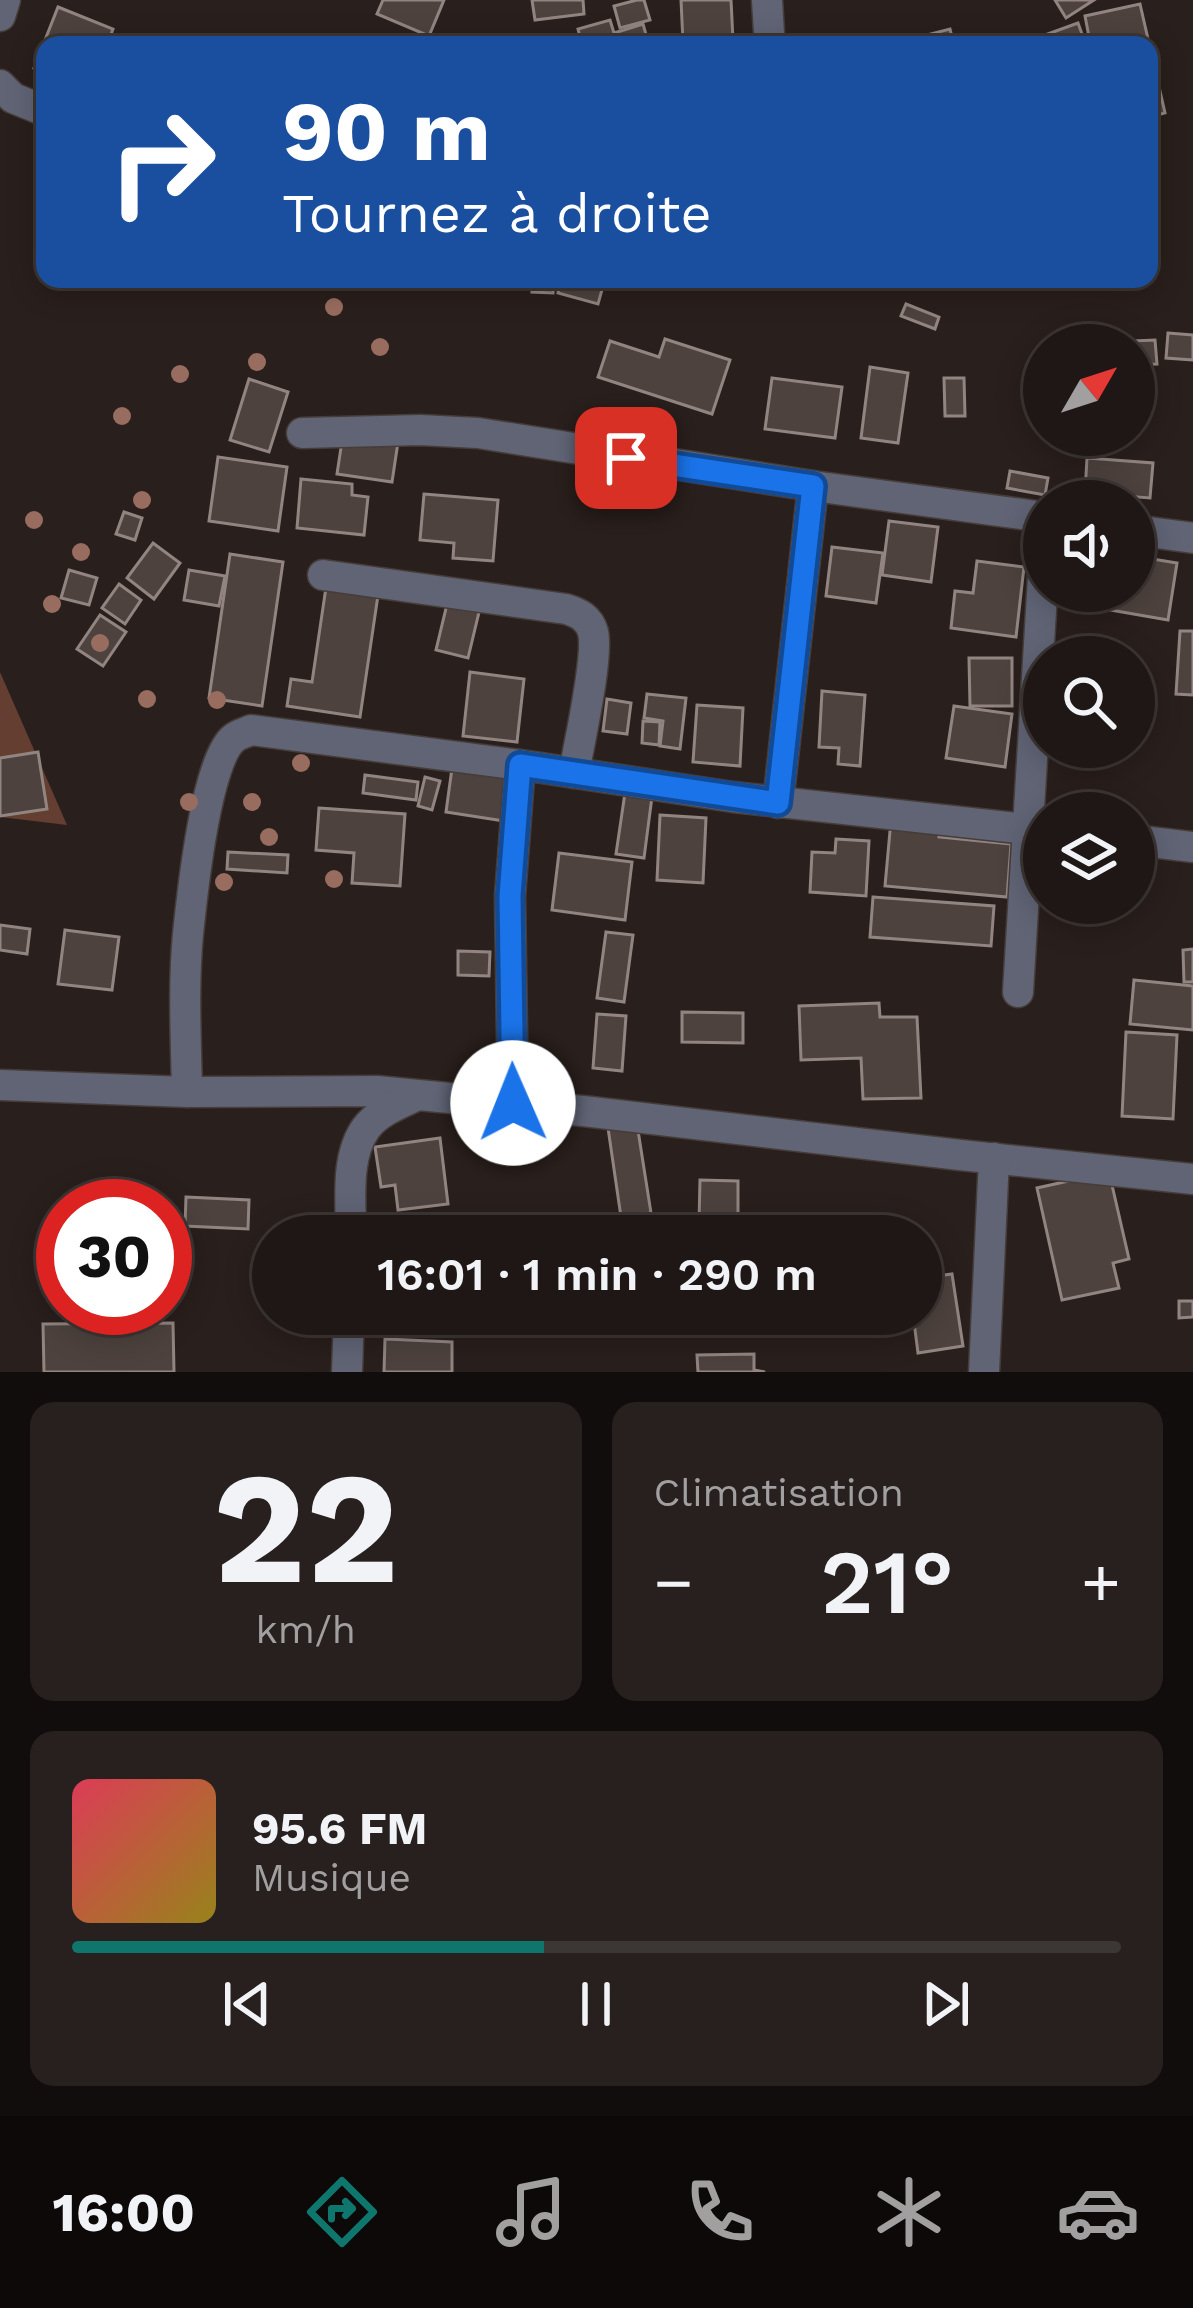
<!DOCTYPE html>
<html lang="fr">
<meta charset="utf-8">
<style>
:root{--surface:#1f1715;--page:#27201e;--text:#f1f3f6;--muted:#a19fa0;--line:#3c3634;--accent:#0f766e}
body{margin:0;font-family:"Work Sans",sans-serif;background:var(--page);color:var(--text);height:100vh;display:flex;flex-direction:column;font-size:45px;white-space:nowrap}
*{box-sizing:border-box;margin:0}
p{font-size:39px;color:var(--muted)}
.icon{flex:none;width:66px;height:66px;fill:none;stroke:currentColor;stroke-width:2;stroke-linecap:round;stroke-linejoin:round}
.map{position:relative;height:1372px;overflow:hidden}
.side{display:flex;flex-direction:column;gap:30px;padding:30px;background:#110d0c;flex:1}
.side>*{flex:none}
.hud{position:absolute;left:36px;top:36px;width:1122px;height:252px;border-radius:24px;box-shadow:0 6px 30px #0003,0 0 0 3px var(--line);background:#1a4fa0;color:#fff;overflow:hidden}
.needle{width:78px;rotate:51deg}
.controls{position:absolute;left:1023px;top:324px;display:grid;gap:24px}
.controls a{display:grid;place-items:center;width:132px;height:132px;border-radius:50%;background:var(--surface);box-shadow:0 6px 30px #0003,0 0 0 3px var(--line);font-size:60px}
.speed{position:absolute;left:36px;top:1179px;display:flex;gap:24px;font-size:60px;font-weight:700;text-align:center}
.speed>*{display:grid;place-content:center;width:156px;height:156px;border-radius:50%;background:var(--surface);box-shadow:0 6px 30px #0003,0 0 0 3px var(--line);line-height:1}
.speed .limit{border:18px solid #d22;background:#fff;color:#111}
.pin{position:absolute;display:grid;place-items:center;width:102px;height:102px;color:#fff;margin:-51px;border-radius:24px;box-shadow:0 6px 18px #0006}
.me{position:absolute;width:132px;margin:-66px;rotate:359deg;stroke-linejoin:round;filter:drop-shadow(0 0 9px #0008)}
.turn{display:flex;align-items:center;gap:42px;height:252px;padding:0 48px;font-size:54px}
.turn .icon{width:156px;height:156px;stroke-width:2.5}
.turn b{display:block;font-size:84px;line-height:102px}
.big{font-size:90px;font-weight:600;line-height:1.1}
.side .tile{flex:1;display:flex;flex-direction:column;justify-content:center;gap:18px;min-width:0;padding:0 42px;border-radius:24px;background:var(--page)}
.side .dial{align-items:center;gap:0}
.dial b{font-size:156px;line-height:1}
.song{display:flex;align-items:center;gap:36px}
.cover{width:144px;height:144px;border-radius:18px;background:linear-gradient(135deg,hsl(350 70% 55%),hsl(50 70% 35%))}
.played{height:12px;border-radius:6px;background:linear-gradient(90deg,var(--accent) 45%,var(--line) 45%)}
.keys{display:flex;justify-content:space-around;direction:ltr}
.heat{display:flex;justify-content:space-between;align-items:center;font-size:66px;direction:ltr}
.side .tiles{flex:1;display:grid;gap:30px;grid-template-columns:1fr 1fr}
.tile:last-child{grid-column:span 2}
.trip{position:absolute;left:252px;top:1215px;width:690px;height:120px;border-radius:60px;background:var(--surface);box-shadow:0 6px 30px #0003,0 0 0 3px var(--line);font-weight:600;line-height:120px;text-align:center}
.tab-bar{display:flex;height:192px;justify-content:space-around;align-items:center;background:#0c0908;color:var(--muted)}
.tab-bar .icon{width:84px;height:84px}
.tab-bar .selected{color:var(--accent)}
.tab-bar b{font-size:54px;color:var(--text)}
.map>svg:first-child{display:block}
.green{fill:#643e31}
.building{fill:#4d423e;stroke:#928581;stroke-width:3}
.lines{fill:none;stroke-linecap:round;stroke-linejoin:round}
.street-casing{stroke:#463c39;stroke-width:33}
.street{stroke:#606475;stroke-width:30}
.tree{fill:#986d5f}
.route-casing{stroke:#114b97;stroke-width:30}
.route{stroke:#1a73e8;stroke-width:21}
</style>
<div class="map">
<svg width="1193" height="1372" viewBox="0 0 1193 1372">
<rect width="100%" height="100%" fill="#291f1c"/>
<!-- green -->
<polygon class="green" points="0,672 67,825 0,817"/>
<!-- building -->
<g class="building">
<polygon points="383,0 444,0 429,36 377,14"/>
<polygon points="532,0 583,0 584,14 535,20"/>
<polygon points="637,0 644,0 650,20 620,28 614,6"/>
<polygon points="681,0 731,0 733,40 683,42"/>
<polygon points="1055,0 1094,0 1066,18"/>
<polygon points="1140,4 1165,113 1149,117 1149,45 1106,45 1104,39 1090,42 1085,16"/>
<polygon points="58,7 113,29 107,45 45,45 45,72 34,68"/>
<polygon points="610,20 614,33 643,24 649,45 582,45 578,29"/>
<polygon points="1078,23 1086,45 1030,45 1028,41"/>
<polygon points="950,29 954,45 913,45 911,39"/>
<polygon points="453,279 511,279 511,288 453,287"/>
<polygon points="533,279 554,279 553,293 532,292"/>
<polygon points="561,279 605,279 598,304 558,293"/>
<polygon points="906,304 939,317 935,329 901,316"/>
<polygon points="1168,333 1193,335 1193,360 1166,358"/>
<polygon points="665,339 730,360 712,414 598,377 610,341 659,357"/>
<polygon points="1155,340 1157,364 1134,365 1134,345 1108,345 1108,342"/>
<polygon points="870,367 908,373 898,443 861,438"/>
<polygon points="772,378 842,387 835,438 765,429"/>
<polygon points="944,378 964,378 965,416 945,416"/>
<polygon points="249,379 288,392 269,452 230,440"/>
<polygon points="345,421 400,429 392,482 337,474"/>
<polygon points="218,457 287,467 278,531 209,521"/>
<polygon points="1087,458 1153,463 1150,498 1085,493"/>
<polygon points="1010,471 1048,478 1045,495 1007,488"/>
<polygon points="301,479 352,484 352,495 368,497 364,535 297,528"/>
<polygon points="424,494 498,500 493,561 453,558 454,543 420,540"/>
<polygon points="124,512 142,518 135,540 116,534"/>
<polygon points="889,521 938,527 931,582 882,575"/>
<polygon points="153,543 180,563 154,599 127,578"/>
<polygon points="832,547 883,553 876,603 826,596"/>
<polygon points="230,554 283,562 262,706 209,698"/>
<polygon points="1134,556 1177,563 1168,620 1099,608 1102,591 1134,591"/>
<polygon points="977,561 1024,567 1016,637 951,628 955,591 973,593"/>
<polygon points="329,567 381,575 360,717 287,706 291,679 312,682"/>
<polygon points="69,570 97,578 89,605 61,598"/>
<polygon points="189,570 225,576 219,606 184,600"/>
<polygon points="119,584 141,600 125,624 102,608"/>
<polygon points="448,600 480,608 468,658 436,650"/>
<polygon points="100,615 126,632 103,666 77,649"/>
<polygon points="1180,631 1193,631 1193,695 1176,694"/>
<polygon points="969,658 1012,658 1012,706 970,706"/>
<polygon points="470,672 524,679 517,742 463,736"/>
<polygon points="822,691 865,695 860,766 838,764 839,748 819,747"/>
<polygon points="647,694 686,698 680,749 660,746 663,721 644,718"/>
<polygon points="607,699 631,703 627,734 603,731"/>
<polygon points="697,705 743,708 740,766 693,762"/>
<polygon points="954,706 1012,714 1005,767 946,758"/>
<polygon points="643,721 660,722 659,745 642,743"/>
<polygon points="38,752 47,809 0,816 0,758"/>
<polygon points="452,768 510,779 504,821 446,812"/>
<polygon points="365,775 418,782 416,800 363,793"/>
<polygon points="425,777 440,781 432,810 418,806"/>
<polygon points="626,786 653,789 644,858 616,854"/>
<polygon points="319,808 405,814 400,886 352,883 354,853 316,850"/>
<polygon points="660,815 706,818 703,883 657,880"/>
<polygon points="891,820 940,824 939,837 1011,844 1007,897 885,886"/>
<polygon points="836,839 869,841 866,896 810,892 812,852 835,853"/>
<polygon points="228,852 288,855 287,873 227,869"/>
<polygon points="559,853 632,862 625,920 552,910"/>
<polygon points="873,897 994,906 991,946 870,937"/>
<polygon points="0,925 30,929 27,954 0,950"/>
<polygon points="65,930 119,937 112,990 58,984"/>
<polygon points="606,932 633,935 624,1002 597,998"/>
<polygon points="1193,949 1193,982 1184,982 1183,950"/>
<polygon points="458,951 490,952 489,976 458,975"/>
<polygon points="1134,980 1193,986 1193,1030 1130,1024"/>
<polygon points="879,1003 880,1017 917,1017 921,1098 863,1099 861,1058 801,1060 799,1006"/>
<polygon points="682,1012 743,1013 743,1043 682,1042"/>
<polygon points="597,1014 626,1016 622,1071 593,1068"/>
<polygon points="1126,1032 1177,1035 1173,1119 1122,1116"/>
<polygon points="637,1124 651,1213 621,1217 608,1128"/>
<polygon points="440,1138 448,1204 398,1210 395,1185 381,1187 375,1147"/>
<polygon points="1109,1172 1129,1259 1113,1263 1119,1288 1062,1300 1037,1188"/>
<polygon points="700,1180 738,1181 738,1223 699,1222"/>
<polygon points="109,1193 109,1206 67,1206 66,1195"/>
<polygon points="186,1197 249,1200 248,1229 185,1226"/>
<polygon points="614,1223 658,1225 657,1236 613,1236"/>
<polygon points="756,1226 756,1236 696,1236 696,1229"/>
<polygon points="952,1274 963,1346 918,1353 913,1314 921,1314 921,1278"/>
<polygon points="1179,1301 1193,1301 1193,1317 1179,1318"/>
<polygon points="816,1314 903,1314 903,1323 817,1328"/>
<polygon points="173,1323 174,1372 44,1372 43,1324"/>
<polygon points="385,1339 452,1342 452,1372 384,1372"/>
<polygon points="754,1354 754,1370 765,1372 698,1372 697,1355"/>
</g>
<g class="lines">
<!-- street casing -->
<g class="street-casing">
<g id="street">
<polyline points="767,0 769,33"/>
<polyline points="0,16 5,0"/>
<polyline points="0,85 13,98 45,111"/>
<polyline points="302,433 420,430 478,433 813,486 1044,517"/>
<polyline points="1134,530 1193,538"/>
<path d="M323,575L566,609C579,613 589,618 593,632C599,657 579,743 574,773"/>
<polyline points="778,803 813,486"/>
<polyline points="1134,840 1193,847"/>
<polyline points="1018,992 1044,561"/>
<polyline points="0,1085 187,1092 377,1091 583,1111 960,1155 1193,1179"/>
<path d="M187,1092C186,1040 183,986 188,934C192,896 206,759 234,738C239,734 245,733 251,730L535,767L733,797L1044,831"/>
<polyline points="513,1103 510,896 520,765"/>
<path d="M351,1236C351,1202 345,1157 366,1128C378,1112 399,1104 416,1096"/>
<polyline points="347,1372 349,1314"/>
<polyline points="984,1372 994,1158"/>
</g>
</g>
<!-- street -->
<use href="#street" class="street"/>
</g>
<!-- trees -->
<g class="tree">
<circle cx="334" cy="307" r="9"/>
<circle cx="380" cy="347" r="9"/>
<circle cx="257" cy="362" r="9"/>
<circle cx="180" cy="374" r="9"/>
<circle cx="122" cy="416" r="9"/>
<circle cx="142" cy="500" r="9"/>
<circle cx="34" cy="520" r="9"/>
<circle cx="81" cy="552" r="9"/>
<circle cx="52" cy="604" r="9"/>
<circle cx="100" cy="643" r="9"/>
<circle cx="147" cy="699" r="9"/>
<circle cx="217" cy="700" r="9"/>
<circle cx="301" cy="763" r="9"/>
<circle cx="189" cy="802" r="9"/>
<circle cx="252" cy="802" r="9"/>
<circle cx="269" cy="837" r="9"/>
<circle cx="334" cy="879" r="9"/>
<circle cx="224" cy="882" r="9"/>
</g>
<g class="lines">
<!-- route casing -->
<g class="route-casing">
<polyline id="route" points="513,1103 510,896 520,765 778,803 813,486 626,458"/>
</g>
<!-- route -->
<use href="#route" class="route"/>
</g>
</svg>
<div class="controls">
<a><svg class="needle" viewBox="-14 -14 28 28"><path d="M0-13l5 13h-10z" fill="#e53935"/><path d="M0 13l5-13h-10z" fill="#a19fa0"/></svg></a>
<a><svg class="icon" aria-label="sound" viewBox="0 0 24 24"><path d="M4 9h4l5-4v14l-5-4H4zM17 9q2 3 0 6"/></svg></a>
<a><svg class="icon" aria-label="search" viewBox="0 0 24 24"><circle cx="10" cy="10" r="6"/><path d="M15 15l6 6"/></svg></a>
<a><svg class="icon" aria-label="layers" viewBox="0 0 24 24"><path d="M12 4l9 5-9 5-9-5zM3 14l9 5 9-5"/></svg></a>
</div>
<div class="speed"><div class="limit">30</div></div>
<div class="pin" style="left:626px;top:458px;background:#d93025"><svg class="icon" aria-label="arrive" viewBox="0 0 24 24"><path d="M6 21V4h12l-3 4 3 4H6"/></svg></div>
<svg class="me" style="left:513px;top:1103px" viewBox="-20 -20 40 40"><circle r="19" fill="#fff"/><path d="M0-13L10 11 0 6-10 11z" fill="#1a73e8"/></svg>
<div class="trip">16:01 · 1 min · 290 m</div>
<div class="hud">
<div class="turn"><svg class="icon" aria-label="right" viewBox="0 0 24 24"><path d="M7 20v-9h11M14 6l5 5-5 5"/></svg><div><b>90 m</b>Tournez à droite</div></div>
</div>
</div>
<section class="side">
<div class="tiles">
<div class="tile dial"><b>22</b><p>km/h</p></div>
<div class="tile"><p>Climatisation</p>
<div class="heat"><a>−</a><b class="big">21°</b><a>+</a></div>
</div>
<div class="tile">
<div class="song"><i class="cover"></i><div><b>95.6 FM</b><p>Musique</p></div></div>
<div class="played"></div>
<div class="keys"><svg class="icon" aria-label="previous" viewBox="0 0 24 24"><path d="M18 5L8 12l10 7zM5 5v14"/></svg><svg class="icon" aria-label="pause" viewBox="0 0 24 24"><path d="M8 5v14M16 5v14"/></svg><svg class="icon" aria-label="next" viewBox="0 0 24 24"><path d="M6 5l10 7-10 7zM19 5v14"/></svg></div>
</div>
</div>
</section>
<nav class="tab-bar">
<b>16:00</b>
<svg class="icon selected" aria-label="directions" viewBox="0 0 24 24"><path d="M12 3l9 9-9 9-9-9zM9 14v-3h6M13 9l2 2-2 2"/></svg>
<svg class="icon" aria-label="music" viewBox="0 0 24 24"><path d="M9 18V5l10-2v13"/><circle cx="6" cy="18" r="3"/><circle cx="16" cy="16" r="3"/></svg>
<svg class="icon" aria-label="phone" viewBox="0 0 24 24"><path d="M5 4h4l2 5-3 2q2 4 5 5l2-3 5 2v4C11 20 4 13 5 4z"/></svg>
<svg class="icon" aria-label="climate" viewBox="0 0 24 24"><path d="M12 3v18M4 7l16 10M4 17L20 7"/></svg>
<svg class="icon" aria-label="car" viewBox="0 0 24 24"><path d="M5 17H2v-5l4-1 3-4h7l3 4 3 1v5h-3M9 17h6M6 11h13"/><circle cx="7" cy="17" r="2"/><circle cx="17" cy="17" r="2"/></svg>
</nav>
